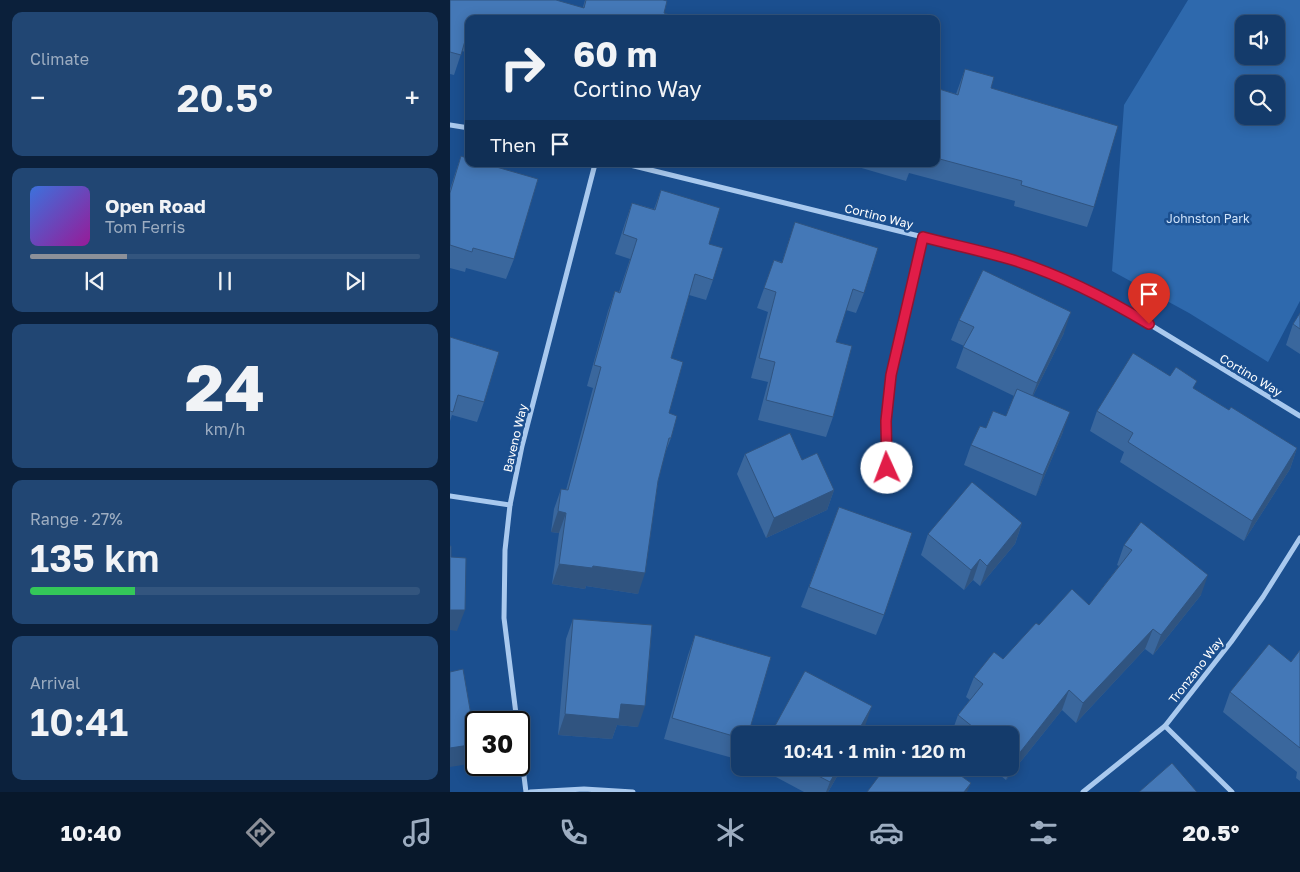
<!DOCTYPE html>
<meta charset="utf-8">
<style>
:root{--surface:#143b6b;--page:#214673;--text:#f1f3f6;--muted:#9dadc1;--line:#33557e;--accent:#8c9099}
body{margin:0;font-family:"Golos Text",sans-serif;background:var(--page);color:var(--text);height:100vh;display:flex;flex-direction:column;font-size:19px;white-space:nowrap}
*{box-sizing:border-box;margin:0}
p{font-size:16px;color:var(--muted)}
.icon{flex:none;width:28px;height:28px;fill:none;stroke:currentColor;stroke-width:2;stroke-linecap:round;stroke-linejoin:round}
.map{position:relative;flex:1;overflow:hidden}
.sheet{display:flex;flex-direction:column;gap:12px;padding:12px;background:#0b203b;width:450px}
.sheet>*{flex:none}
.guide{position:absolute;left:15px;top:15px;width:475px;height:152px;border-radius:10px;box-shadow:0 2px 12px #0003,0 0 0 1px var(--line);background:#143b6b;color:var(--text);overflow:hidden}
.tools{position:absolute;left:785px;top:15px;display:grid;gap:10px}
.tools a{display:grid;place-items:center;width:50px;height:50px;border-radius:10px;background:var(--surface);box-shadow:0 2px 12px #0003,0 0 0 1px var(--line);font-size:25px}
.speed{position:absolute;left:15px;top:711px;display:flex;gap:10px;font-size:25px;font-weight:700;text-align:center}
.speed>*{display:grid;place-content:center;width:65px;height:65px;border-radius:50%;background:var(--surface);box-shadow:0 2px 12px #0003,0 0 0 1px var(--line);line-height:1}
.speed .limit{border:2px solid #111;border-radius:8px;background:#fff;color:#111}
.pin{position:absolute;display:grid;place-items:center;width:42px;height:42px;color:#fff;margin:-51px -21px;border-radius:50% 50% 50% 0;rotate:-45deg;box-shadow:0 0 5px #0007}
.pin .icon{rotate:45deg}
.me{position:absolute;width:55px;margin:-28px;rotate:358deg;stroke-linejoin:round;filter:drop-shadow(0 0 4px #0008)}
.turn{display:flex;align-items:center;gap:18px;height:105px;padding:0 25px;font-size:22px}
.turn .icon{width:65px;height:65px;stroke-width:2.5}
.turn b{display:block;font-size:35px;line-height:42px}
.then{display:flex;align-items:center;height:48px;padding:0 25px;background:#0003;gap:10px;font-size:19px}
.big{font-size:38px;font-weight:600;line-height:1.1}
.sheet .tile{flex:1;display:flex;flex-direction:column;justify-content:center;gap:8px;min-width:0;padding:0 18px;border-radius:10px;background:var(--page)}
.sheet .dial{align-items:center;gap:0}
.dial b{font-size:65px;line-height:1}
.song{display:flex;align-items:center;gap:15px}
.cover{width:60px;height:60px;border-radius:8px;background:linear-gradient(135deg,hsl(220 70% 55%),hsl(300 70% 35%))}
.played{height:5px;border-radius:2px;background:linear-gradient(90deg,var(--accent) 25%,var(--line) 25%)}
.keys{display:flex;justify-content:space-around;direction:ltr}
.heat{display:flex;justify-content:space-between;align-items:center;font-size:28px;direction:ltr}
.charge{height:8px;border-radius:4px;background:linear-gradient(90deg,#34c759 27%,var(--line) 0)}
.trip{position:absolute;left:281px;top:726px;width:288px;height:50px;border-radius:10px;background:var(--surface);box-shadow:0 2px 12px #0003,0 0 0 1px var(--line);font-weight:600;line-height:50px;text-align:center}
.dock{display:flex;height:80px;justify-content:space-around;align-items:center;background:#08182b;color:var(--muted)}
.dock .icon{width:35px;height:35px}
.dock .on{color:var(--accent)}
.dock b{font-size:22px;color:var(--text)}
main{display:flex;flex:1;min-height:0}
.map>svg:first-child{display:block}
.green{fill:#2e69ad;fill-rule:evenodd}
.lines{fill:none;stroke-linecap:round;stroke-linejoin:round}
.street{stroke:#a9c9ee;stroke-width:5}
.wall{fill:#3a679d}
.shaded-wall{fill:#305480}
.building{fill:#4478b7;stroke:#305480}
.route-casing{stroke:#92132f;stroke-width:12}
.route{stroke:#e11d48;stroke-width:9}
.labels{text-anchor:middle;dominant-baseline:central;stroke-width:5;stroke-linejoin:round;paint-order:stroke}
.street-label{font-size:12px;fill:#fff;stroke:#1b4f8f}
.park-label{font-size:12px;fill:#cfe3fa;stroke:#1b4f8f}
</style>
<main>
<section class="sheet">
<div class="tile"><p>Climate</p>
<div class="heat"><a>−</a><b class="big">20.5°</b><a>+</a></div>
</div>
<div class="tile">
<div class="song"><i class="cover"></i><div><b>Open Road</b><p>Tom Ferris</p></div></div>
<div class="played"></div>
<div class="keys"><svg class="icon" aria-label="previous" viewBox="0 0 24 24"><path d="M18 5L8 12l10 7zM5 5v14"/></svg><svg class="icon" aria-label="pause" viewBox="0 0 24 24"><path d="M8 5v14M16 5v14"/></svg><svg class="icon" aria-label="next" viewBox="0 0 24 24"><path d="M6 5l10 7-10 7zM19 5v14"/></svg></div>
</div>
<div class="tile dial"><b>24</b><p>km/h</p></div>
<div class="tile"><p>Range · 27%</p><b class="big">135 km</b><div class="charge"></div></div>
<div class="tile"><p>Arrival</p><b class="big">10:41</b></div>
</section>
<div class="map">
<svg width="850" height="792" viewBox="0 0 850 792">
<rect width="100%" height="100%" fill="#1b4f8f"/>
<!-- green -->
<path class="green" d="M738,0H850V301L818,362L739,313L662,271L674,105ZM794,24H826V56H794ZM794,84H826V116H794Z"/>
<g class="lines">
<!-- street -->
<g class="street">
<polyline points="0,125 19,128"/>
<polyline points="176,164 473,237 563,261 609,277 676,310 850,416"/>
<polyline points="437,468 436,421 441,375 473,237"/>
<polyline points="0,496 60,505"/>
<polyline points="67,722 54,618 55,550 60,505 72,446 145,164"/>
<polyline points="715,726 782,792"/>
<polyline points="69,737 76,792"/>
<polyline points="80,792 134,789 183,792"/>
<polyline points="633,792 715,726 781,642 813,597 850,538"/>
</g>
</g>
<!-- wall -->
<g class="wall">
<polygon points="0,0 133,7 135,0 213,0 19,19 19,53 12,51 4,75 0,74"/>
<polygon points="515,69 541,88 644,207 637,227 564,206 565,201 459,173 456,181 398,164 486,164 486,88 506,94"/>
<polygon points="11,156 64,259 56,279 16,268 15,272 0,268 0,189"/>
<polygon points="211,190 259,244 263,280 256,300 239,295 221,358 219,413 221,438 214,456 208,481 188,594 136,586 135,589 102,584 109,533 101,532 104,509 111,489 116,490 143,388 137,386 158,311 165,291 169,292 180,259 165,254 175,223 182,203 204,209"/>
<polygon points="345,222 414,293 406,313 396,310 386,342 383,417 376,437 308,420 318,382 301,378 318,312 307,308 324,260 332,262"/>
<polygon points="850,313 850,354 836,345 843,324"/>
<polygon points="509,320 614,333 583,396 613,432 586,496 514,465 521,445 536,428 556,416 564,396 506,368 514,346 501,340"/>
<polygon points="0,337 34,402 27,422 2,415 0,421"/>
<polygon points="720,376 744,389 779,410 847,448 840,469 794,541 670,462 674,452 640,431 647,411"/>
<polygon points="295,454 352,460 384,490 377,510 316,538 287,474"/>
<polygon points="389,507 434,615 426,635 351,607"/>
<polygon points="572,523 565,544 530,586 523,580 514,590 471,555 478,534"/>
<polygon points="674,545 751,595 703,655 695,649 626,723 612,710 556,780 541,768 560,768 560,735 501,735 508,715 520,700 516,697 524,677 553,659 589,625 639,605 669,566 667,565"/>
<polygon points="123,619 188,727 167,725 162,739 108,735 116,639"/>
<polygon points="245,635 290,735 290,760 214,739 238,655"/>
<polygon points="850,650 850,781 846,778 847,772 773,712 780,692 841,662"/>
<polygon points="309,768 392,768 378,792 354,792"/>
</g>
<!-- shaded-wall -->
<g class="shaded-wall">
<polygon points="621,312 614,333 579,404 587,383"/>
<polygon points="620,412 613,432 586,496 593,475"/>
<polygon points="847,448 840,469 794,541 802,521"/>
<polygon points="384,490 377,510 316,538 324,518"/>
<polygon points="108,511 116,513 109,533 101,532"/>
<polygon points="572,523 565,544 530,586 537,566"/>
<polygon points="530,559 523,580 514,590 521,570"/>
<polygon points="109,564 143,566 195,573 188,594 136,586 135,589 102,584"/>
<polygon points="758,575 751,595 703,655 711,635"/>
<polygon points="0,610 15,610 7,631 0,630"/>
<polygon points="703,629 695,649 626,723 633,703"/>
<polygon points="619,690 612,710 556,780 564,760"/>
<polygon points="171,704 195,706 188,727 167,725 162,739 108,735 115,714"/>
<polygon points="422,706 415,726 410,735 406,735"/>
<polygon points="26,744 19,764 0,767 0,748"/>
<polygon points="388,768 392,768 378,792 376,792 380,782"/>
<polygon points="521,783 517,792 514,792"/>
</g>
<!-- building -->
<g class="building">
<polygon points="0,0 106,0 134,8 136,0 213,0 217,1 214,13 231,19 19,19 19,31 18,30 11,55 0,52"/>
<polygon points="515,69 544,77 541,88 668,126 644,207 571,185 572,181 486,158 486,88 508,95"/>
<polygon points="11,156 19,159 19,164 36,164 88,179 64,259 23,248 22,252 0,245 0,193"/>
<polygon points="211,190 270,208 259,244 273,248 263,280 245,274 221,358 233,362 219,413 227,416 221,438 219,438 208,481 195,573 143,566 142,568 109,564 116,513 108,511 111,489 118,490 151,367 144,365 165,291 170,293 187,239 173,234 182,203 205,210"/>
<polygon points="345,222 428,248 414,293 403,289 386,342 402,346 383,417 316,400 325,362 309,358 326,292 314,288 324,260 332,263"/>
<polygon points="533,270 621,312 587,383 513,347 524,327 509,320"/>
<polygon points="850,313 850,329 843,324"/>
<polygon points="0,337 49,352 34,402 8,395 3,412 0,411"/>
<polygon points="683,353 720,376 726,367 747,381 743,388 779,410 781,407 847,448 802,521 678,442 683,433 647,411"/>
<polygon points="567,389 620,412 593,475 521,445 530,426 536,428 543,411 556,416"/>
<polygon points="340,433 352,460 367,453 384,490 324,518 295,454"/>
<polygon points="522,482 572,523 537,566 530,559 521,570 478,534"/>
<polygon points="389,507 462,533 434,615 359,587"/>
<polygon points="691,522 758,575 711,635 703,629 633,703 619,690 564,760 560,757 560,735 533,735 508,715 533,684 524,677 544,652 553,659 586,623 589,625 622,589 639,605 682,550 674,545"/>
<polygon points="0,546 1,546 1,557 16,558 15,610 0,610"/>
<polygon points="123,619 202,625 195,706 171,704 169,719 115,714"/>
<polygon points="245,635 321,657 298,735 290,735 290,738 222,718"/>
<polygon points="819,644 841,662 850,650 850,748 780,692"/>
<polygon points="13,669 26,744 0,748 0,672"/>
<polygon points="355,671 422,706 406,735 320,735"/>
<polygon points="722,763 747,792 689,792"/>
<polygon points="353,768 388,768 380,782"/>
<polygon points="435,768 500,768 521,783 514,792 417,792"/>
</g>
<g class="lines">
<!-- route casing -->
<g class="route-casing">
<path id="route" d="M437,468L436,421L441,375L473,237C503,245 533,251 563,260C610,275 656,298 699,324"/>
</g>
<!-- route -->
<use href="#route" class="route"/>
</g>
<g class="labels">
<!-- street labels -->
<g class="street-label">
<text transform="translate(429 216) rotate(14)">Cortino Way</text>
<text transform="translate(801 375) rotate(31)">Cortino Way</text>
<text transform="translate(65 438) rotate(-77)">Baveno Way</text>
<text transform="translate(746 670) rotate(-52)">Tronzano Way</text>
</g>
<!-- park labels -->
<g class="park-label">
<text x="758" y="218">Johnston Park</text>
</g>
</g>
</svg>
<div class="tools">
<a><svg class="icon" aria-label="sound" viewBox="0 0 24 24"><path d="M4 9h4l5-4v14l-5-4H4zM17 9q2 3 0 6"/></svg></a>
<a><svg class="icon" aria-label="search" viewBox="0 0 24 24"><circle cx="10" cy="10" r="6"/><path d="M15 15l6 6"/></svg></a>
</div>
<div class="speed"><div class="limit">30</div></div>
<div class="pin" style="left:699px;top:324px;background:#d93025"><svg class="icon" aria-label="arrive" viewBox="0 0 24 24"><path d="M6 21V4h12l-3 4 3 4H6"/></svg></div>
<svg class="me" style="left:437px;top:468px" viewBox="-20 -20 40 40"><circle r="19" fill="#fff"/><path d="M0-13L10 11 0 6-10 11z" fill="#e11d48"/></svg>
<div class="trip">10:41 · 1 min · 120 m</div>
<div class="guide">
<div class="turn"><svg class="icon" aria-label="right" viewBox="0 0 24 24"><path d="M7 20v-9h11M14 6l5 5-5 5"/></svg><div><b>60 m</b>Cortino Way</div></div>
<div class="then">Then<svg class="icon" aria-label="arrive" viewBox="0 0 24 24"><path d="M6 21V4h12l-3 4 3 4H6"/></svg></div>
</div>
</div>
</main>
<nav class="dock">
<b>10:40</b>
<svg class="icon on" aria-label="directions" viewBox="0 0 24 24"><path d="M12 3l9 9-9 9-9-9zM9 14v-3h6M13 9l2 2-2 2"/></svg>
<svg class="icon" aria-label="music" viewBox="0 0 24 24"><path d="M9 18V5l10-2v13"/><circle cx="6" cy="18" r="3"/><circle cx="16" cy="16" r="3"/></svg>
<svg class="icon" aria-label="phone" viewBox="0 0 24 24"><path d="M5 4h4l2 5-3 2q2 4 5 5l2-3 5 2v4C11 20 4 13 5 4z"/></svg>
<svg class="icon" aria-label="climate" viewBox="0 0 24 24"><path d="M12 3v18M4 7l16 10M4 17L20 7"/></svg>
<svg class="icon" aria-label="car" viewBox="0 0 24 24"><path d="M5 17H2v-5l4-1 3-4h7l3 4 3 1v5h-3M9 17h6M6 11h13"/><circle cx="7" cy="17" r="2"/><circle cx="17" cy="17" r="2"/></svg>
<svg class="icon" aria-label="filters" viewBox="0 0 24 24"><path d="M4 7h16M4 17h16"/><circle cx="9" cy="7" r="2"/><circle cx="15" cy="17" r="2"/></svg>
<b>20.5°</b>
</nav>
